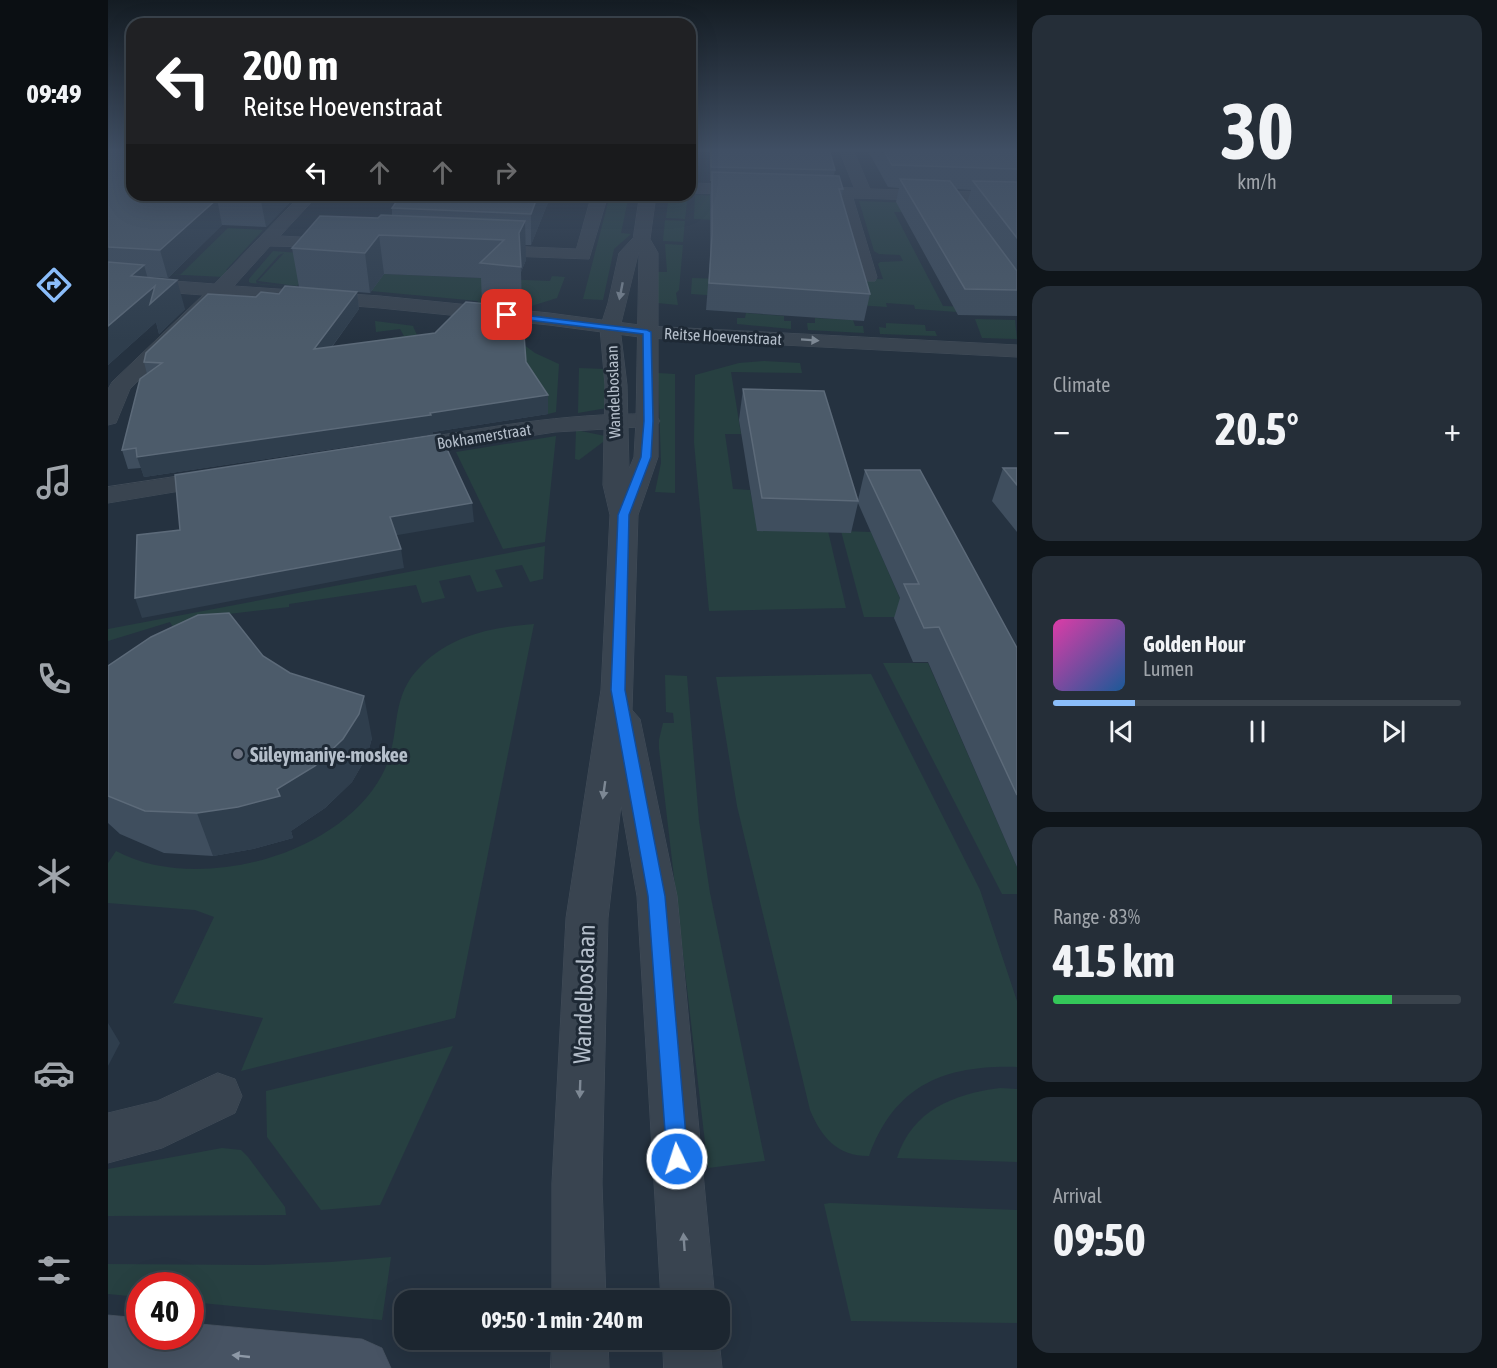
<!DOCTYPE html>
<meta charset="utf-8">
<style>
:root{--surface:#1c2630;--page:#252e38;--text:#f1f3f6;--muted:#a0a5ab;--line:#3a434c;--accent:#8bbdfa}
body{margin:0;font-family:"Asap Condensed",sans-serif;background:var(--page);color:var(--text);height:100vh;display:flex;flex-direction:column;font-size:22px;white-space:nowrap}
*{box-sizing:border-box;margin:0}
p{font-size:20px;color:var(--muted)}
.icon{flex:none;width:33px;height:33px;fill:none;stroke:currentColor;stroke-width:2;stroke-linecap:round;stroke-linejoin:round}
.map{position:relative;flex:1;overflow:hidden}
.sheet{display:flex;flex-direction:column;gap:15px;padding:15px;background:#0f151a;width:480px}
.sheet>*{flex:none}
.banner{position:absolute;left:18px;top:18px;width:570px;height:183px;border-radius:18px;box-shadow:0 6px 24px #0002,0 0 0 2px var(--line);background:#202124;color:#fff;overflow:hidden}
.speed{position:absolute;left:18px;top:1272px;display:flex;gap:12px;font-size:30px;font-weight:700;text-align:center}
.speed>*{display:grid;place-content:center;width:78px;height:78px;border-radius:50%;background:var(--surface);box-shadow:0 6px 24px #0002,0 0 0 2px var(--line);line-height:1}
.speed .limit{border:9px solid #d22;background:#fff;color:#111}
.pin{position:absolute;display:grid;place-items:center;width:51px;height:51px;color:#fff;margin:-26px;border-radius:12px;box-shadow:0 3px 9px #0006}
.me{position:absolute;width:66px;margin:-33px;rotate:356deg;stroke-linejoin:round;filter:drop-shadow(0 0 4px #0008)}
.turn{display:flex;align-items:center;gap:21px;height:126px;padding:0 18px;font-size:27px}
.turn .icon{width:78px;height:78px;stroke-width:2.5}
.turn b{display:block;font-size:42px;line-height:51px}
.lanes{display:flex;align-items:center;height:57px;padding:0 18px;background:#0003;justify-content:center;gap:30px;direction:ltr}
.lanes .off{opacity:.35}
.big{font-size:45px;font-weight:700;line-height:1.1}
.sheet .widget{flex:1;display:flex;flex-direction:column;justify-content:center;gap:9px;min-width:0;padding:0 21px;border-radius:18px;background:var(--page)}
.sheet .dial{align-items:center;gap:0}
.dial b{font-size:78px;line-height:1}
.song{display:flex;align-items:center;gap:18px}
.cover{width:72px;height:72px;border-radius:9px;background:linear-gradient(135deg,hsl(320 70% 55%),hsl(210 70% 35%))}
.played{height:6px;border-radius:3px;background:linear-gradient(90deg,var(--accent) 20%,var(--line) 20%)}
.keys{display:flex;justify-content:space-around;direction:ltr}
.heat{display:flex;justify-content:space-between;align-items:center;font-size:33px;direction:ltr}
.charge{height:9px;border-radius:4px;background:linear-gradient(90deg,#34c759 83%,var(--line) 0)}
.trip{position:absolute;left:286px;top:1290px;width:336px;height:60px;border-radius:18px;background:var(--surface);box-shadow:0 6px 24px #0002,0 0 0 2px var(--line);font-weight:700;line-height:60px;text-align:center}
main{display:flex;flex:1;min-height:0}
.tab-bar{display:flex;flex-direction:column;width:108px;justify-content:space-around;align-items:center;background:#0b0f13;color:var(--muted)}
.tab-bar .icon{width:42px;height:42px}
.tab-bar .active{color:var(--accent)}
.tab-bar b{font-size:27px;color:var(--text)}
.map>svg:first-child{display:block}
.green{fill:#274041}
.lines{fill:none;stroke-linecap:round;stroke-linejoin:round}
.minor-casing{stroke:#424d59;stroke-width:1}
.tertiary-casing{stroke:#424d59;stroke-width:1}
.secondary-casing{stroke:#424d59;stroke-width:1}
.minor{fill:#394450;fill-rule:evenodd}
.tertiary{fill:#394450;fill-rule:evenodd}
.secondary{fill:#475363;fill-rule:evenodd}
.wall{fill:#3f4e5e;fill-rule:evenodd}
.shaded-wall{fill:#2f3e4d}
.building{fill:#4c5b6a;stroke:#5c6a79;stroke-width:1.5}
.oneway{fill:#7d8894}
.oneway2{fill:#8e99a7}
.route{fill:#1a73e8;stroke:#114b97;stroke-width:1.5}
.worship-dot{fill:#6b7280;stroke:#1e2935;stroke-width:2}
.labels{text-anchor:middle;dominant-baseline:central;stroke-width:6;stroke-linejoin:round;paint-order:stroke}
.far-street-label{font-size:16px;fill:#b5bfcb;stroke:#1e2935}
.poi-label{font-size:20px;font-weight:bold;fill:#b5bfcb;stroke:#1e2935;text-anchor:start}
.near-street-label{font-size:24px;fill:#b5bfcb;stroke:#1e2935}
</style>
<main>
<nav class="tab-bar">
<b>09:49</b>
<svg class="icon active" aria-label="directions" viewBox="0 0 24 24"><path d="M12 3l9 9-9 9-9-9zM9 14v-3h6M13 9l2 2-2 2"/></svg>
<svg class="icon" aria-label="music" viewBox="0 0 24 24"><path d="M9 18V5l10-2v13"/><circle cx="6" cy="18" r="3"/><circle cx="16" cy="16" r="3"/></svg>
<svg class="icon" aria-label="phone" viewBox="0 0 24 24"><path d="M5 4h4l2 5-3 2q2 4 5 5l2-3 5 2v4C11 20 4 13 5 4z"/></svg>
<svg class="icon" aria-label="climate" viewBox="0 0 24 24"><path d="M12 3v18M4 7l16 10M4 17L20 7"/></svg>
<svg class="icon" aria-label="car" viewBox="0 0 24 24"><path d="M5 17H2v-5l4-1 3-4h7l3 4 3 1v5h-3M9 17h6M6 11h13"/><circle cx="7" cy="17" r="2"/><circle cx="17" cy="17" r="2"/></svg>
<svg class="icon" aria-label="filters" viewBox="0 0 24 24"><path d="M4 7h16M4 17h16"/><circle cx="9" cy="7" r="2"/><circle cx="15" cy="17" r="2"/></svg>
</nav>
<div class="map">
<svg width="909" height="1368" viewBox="0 0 909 1368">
<rect width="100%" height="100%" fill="#253240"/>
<!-- green -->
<g class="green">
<polygon points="561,195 580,195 577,219 558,218"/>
<polygon points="587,195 624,196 608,220 586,219"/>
<polygon points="501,199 520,200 513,233 523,234 506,249 495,300 475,299"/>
<polygon points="751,201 833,204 813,212 786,212 835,306 860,307 863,313 807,309 806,305 778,303 779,307 583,294 584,278 647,280 775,279 770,264 772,262 795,261 792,255 771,254 766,251"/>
<polygon points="557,220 577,221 575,242 555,241"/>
<polygon points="120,228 155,230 118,270 123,270 115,277 0,271 72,275"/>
<polygon points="557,244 575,245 571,290 568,293 570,305 549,303 547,272 559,272"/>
<polygon points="165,251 205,254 197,277 189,286 150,281 176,253 171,255 148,281 149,284 188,287 143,283 141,282 141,279"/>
<polygon points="206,271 442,281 444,276 457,277 449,298 414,309 369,303 370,301 199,285"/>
<polygon points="638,313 676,316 676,321 683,321 683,329 629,324 629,318 637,318"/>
<polygon points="707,318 745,320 747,326 755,326 756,333 700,330 699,323 707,323"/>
<polygon points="867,319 907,320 909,339 874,338"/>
<polygon points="267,321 322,328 305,326 309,335 252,343 296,336 292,329 268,332"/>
<polygon points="778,323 817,325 818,331 827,331 829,336 772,334 771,327 778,328"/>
<polygon points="415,344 427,353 451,364 448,412 440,414 419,382"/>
<polygon points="656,361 692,363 694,373 623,372 633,434 617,434 625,489 642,490 650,531 720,531 738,608 601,611 586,442 587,375 631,363"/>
<polygon points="471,368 497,369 499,408 470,413"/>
<polygon points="550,373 567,374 567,493 547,492 553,463"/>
<polygon points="468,430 497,436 495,442 471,460 467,459"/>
<polygon points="448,436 437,542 395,549 348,452"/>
<polygon points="733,531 763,532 800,617 756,617"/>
<polygon points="437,546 435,579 422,582 414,565 387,570 395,587 369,592 362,575 331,581 337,598 314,603 308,585 181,604 181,607 112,615 65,627 62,622 0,641 0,629"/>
<path d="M426,624L347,1018L133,1071L155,1018L66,1003L64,1006L106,917L87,910L0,903V863L8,851C88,894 230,857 274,775C295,736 279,699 313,666C343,635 385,627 426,624Z"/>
<polygon points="775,663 820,663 909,867 909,894 894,894"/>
<path d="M763,674L872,890L909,1001V1067C836,1065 787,1085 761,1156C729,1156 714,1138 702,1110L629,806L608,677Z"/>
<polygon points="557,675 579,676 591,821 602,893 657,1161 600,1168 551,749 551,740 555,723 566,723 565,713 558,712"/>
<polygon points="345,1046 272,1205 213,1210 159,1137 158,1091"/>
<path d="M892,1088L909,1089V1162L789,1158C804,1110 846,1094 892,1088Z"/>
<polygon points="114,1148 133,1150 140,1157 177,1207 178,1215 0,1216 0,1169"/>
<polygon points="722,1203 909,1210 909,1323 743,1321 716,1204"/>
<polygon points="283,1257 274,1320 83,1302 82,1286 32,1286 31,1297 0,1294 0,1264 155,1265 223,1262"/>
</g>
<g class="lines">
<!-- minor casing -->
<g class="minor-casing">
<g id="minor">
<polygon points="731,149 745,149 762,189 909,193 909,203 745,198 769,277 767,281 753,281 751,277 729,197 582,193 582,183 746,188"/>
<polygon points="193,195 210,195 172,236 232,239 238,240 241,244 238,248 162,246 126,286 272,296 441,313 539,326 909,345 909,357 539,338 441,325 272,308 116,296 22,389 8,423 0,425 0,389 4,382 95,295 0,288 0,276 106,284"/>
<polygon points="484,195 500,195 481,259 374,255 368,254 365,250 368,246 374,245 468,249"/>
<path d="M540,414L548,416L552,421L548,426L447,432L292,456L283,454L280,449L283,444L292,442C375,428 456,413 540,414Z"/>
<polygon points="111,470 120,473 124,478 120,483 0,503 0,487"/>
<polygon points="110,1073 127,1079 134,1096 127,1113 54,1148 0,1163 0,1113 49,1101"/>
</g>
</g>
<!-- tertiary casing -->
<g class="tertiary-casing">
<g id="tertiary">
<path d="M532,195H548L542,239L550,253V457L530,515L524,710L532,719L569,896L607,1300H553L529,896L513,805L500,918L494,1183L498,1300H444V1183L458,918L493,690L502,515L495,485L497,385L492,328L500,303L511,253L525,238ZM531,251L528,421L526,457L521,469L519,385L512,328Z"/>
<polygon points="444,1340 500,1340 501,1368 443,1368"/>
<polygon points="555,1340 611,1340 614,1368 556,1368"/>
</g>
</g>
<!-- secondary casing -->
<g class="secondary-casing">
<polygon id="secondary" points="0,1315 32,1318 32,1336 82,1336 82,1323 254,1339 274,1348 283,1368 0,1368"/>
</g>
<!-- minor -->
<use href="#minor" class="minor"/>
<!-- tertiary -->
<use href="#tertiary" class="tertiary"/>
<!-- secondary -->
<use href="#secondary" class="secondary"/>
</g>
<!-- wall -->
<g class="wall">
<polygon points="0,149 24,195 189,195 158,227 114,225 60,278 39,277 77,309 51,334 48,322 0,365"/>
<polygon points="602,149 721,149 727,170 726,176 735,189 734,197 762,294 756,321 598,310 602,260 602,196 603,181 602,181"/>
<path d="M759,149H909V316L850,315L788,202L791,188L780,187ZM849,189L863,190L859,203L882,235Z"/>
<path d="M293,195H443L423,245H417L418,260L413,272L414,307L418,362L440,414L325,432V434L36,477L33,468L20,469L14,450L39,374L36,362L148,297L171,294L191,287L184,248L270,218L284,216V208ZM276,274L373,278L374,303L327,333L224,347L251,309L249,292L262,293Z"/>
<polygon points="635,389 750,500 757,470 909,648 909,867 820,662 805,662 786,618 792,598 750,503 743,533 649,531 631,420"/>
<polygon points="895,468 909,468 909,532 884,501"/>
<polygon points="155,656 264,738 259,756 244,782 217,808 183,831 185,838 145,849 105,856 56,853 12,834 0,823 0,666"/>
</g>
<!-- shaded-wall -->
<g class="shaded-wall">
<polygon points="159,195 189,195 158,227 153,201"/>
<polygon points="430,195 443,195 423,245 423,214"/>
<polygon points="109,199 114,225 60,278 52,250"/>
<polygon points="417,221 418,260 413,272 411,233"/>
<polygon points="271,235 276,274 262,293 257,253"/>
<polygon points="36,265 43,290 47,286 69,280 77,309 51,334 48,322 0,365 0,326 23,276"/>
<polygon points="249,292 251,309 209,367 206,349"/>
<polygon points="440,395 440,414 325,432 325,434 36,477 29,457"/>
<polygon points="364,503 366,522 284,536 282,517"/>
<polygon points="293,549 296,568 34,618 27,598"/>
<polygon points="256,696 264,738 259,756 244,782 217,808 183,831 185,838 145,849 105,856 89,813 169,789"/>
<polygon points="0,1023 12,1043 0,1066"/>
</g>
<!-- building -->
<g class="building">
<polygon points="0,149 24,149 24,195 159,195 153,201 109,199 52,250 0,247"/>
<polygon points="603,149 721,149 727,170 603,167"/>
<polygon points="775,149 909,149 909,169 784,165"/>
<polygon points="604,172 731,176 735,189 731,189 762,294 601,283 604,235"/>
<polygon points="792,179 842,181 909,271 909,290 857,289"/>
<polygon points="865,181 909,182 909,238"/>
<polygon points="293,195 430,195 423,214 284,208"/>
<polygon points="273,215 417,221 411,233 413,267 372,263 396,240 271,235 257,253 184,248 212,216 270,218"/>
<polygon points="0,262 36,265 23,276 69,280 42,304 47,286 0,326"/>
<polygon points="177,286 249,292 206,349 327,333 358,302 414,307 418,362 440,395 322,413 323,415 29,457 28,448 14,450 32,379 54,363 36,362 38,353 100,294 148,297 153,292 171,294"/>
<polygon points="635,389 716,391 750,501 654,498"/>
<polygon points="332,434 364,503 282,517 293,549 27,598 29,535 72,530 67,475"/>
<polygon points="895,468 909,468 909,485"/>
<polygon points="757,470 812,470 909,648 909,795 831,627 816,628 796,584 811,584"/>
<polygon points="121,613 155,656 182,673 256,696 251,714 235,739 207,766 169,789 172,796 130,807 89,813 37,811 0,796 0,666 43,637 90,615"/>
</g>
<!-- one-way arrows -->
<defs><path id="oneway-solid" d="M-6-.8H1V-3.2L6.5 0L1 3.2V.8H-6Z" transform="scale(1.5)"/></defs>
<g class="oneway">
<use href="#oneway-solid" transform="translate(513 291) rotate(101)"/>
<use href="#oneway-solid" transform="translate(702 340) rotate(4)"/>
<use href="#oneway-solid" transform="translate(496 790) rotate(98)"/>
<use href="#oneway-solid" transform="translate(472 1089) rotate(92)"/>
<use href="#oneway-solid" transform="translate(576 1242) rotate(-94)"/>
</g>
<use class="oneway2" href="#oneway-solid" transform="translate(133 1356) rotate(-174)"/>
<!-- sky -->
<linearGradient id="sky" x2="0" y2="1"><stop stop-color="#141c23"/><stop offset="0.44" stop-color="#404f64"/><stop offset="1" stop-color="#404f64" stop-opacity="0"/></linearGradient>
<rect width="909" height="341" fill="url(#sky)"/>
<!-- route -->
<polygon class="route" points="399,313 539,330 543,332 545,421 543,457 521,515 517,690 557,896 580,1159 577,1166 569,1169 562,1166 559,1159 540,896 503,690 510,515 533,457 536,421 535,334 396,317 395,315"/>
<!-- markers -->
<circle class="worship-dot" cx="130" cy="754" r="6"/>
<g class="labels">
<!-- far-street labels -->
<g class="far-street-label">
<text transform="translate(615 336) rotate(3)">Reitse Hoevenstraat</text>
<text transform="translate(505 392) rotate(-92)">Wandelboslaan</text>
<text transform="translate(376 436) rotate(-9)">Bokhamerstraat</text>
</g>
<!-- poi labels -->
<g class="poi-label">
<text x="142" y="754">Süleymaniye-moskee</text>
</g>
<!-- near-street labels -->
<g class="near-street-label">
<text transform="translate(476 994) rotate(-88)">Wandelboslaan</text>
</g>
</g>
</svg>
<div class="speed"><div class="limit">40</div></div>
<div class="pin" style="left:399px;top:315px;background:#d93025"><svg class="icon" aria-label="arrive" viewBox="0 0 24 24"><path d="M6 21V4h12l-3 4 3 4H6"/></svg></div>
<svg class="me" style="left:569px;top:1159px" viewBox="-20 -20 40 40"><circle r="17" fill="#1a73e8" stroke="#fff" stroke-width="3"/><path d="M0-11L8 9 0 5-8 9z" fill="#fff"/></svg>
<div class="trip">09:50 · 1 min · 240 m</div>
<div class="banner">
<div class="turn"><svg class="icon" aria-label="left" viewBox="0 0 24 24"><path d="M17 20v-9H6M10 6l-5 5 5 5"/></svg><div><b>200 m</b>Reitse Hoevenstraat</div></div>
<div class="lanes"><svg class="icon" aria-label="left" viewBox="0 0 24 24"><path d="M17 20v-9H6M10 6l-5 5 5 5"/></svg><svg class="icon off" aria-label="ahead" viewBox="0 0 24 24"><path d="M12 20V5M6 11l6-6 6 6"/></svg><svg class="icon off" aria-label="ahead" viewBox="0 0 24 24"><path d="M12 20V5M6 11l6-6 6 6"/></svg><svg class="icon off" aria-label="right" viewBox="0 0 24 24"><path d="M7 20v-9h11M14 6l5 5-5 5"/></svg></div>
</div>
</div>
<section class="sheet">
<div class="widget dial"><b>30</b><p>km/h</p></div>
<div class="widget"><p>Climate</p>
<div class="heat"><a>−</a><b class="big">20.5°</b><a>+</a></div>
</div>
<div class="widget">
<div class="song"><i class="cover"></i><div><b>Golden Hour</b><p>Lumen</p></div></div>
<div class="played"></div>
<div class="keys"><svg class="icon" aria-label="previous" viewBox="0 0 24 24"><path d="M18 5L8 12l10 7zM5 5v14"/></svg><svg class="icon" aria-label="pause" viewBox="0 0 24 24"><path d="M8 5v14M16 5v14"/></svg><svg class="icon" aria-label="next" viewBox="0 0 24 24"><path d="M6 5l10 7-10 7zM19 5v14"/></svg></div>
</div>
<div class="widget"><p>Range · 83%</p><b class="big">415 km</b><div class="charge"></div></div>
<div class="widget"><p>Arrival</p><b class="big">09:50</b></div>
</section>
</main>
